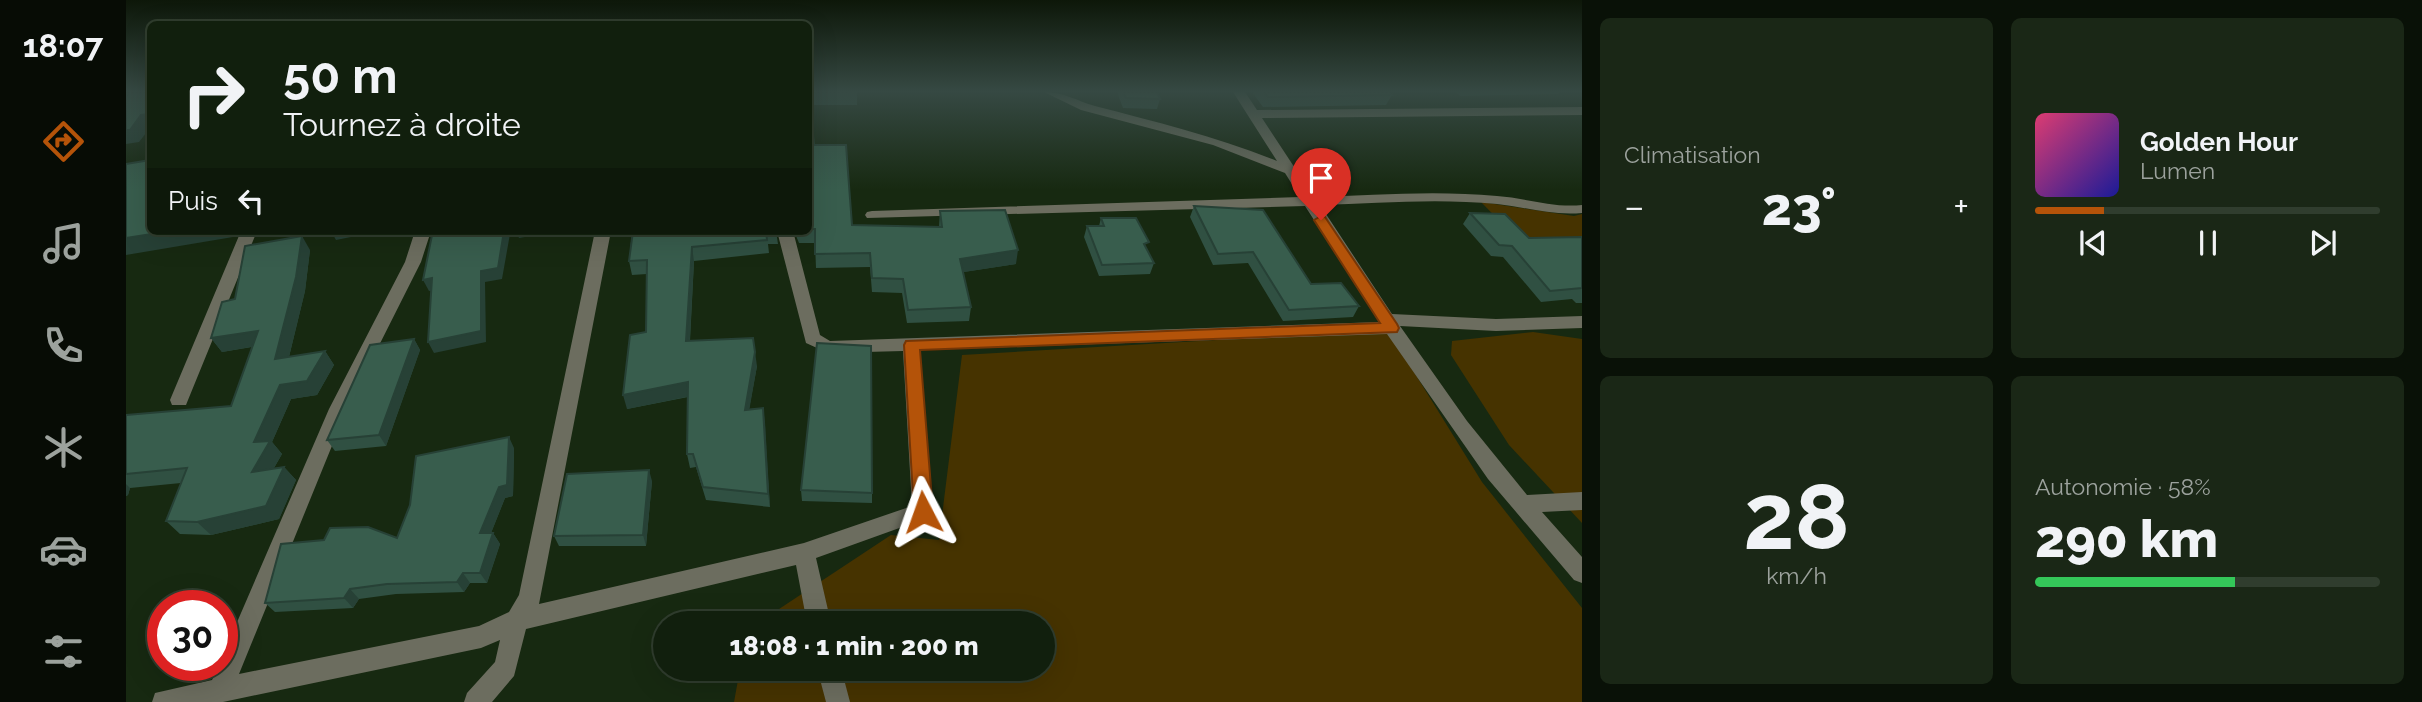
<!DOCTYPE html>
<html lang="fr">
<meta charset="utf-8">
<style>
:root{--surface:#111f0d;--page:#1a2716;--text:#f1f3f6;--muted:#9ca29d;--line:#303d2e;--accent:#b45309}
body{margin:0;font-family:Raleway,sans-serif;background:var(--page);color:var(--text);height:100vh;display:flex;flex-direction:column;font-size:26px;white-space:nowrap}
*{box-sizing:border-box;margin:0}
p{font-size:23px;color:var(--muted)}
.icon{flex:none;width:38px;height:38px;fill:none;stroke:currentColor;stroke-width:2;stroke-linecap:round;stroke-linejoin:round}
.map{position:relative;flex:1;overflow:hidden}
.sheet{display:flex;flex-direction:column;gap:18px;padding:18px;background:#091107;width:840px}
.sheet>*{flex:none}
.hud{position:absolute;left:21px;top:21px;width:665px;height:214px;border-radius:10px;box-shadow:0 7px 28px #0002,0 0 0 2px var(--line);background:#111f0d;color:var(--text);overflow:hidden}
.speed{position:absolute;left:21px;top:590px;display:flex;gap:14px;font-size:35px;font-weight:700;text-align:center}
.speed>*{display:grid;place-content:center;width:91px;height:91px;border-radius:50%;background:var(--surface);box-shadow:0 7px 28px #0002,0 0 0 2px var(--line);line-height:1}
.speed .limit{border:10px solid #d22;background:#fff;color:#111}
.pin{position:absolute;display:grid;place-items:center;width:60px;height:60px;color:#fff;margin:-72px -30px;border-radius:50% 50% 50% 0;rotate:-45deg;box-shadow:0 0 7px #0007}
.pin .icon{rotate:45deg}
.me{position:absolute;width:77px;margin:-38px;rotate:356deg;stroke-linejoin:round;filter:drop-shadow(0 0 5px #0008)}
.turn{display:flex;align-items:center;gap:24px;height:147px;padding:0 21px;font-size:32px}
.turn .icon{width:91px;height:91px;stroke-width:2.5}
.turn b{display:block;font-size:49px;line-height:60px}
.then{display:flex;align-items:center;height:66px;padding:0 21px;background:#0003;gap:14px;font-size:26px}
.big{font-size:52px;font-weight:800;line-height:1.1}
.sheet .card{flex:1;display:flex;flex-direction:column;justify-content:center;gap:10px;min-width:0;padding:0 24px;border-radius:10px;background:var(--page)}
.sheet .dial{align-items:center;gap:0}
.dial b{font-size:91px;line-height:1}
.song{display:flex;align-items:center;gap:21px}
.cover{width:84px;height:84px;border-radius:10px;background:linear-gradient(135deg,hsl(340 70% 55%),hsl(240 70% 35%))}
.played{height:7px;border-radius:4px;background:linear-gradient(90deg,var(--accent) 20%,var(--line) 20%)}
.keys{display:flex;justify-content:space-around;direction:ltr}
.heat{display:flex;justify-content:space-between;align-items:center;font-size:38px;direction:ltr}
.charge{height:10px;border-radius:5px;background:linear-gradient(90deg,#34c759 58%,var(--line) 0)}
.sheet .tiles{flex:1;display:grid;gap:18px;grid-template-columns:repeat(2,1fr)}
.trip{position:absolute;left:527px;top:611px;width:402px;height:70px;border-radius:35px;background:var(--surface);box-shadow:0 7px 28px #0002,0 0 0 2px var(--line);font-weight:800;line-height:70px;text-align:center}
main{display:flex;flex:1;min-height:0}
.dock{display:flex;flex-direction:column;width:126px;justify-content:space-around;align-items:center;background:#070c05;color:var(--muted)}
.dock .icon{width:49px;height:49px}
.dock .active{color:var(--accent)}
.dock b{font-size:32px;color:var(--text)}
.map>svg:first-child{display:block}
.green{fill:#463300}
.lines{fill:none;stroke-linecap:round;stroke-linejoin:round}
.street{fill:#6c6d5f;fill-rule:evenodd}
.wall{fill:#305042}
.shaded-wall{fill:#274136}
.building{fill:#385d4d;stroke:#274136;stroke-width:2}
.route{fill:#b45309;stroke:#753606;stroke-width:2}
</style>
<main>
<nav class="dock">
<b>18:07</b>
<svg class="icon active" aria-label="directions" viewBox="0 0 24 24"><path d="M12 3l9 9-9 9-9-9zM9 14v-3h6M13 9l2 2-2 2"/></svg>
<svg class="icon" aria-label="music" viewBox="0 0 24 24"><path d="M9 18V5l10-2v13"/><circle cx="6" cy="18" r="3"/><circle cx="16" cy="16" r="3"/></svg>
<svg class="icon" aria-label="phone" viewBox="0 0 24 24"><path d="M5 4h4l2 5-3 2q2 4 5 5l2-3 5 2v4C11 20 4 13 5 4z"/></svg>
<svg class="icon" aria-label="climate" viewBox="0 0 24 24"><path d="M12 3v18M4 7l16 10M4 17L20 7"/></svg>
<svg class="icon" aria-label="car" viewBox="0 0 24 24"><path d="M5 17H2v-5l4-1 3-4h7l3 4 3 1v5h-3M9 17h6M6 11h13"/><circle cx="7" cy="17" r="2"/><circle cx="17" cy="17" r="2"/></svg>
<svg class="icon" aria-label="filters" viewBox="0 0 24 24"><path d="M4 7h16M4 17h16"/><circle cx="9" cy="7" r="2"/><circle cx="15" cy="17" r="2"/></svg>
</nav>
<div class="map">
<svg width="1456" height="702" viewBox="0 0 1456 702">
<rect width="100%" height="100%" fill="#172911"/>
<!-- green -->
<g class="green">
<polygon points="1355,202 1448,216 1456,214 1456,245 1398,246"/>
<polygon points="1262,330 1356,482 1456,608 1456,702 608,702 614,669 917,668 917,623 632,623 765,535 813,540 836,355"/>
<polygon points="1407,332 1456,339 1456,523 1383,445 1325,355 1326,341"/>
</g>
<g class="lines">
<!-- street -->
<g class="street">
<path d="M918,92C938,92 951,101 969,106C1031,122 1091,137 1151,161L1107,92H1119L1131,110L1456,107V115L1136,118L1188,197C1249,195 1310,190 1371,196C1400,198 1427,208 1456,205V213C1427,216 1400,207 1371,204C1312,198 1253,203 1194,205L1266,314L1370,319L1456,316V328L1370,331L1274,326L1341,421L1401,495L1456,492V510L1416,512L1456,557V583L1448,580L1362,479L1261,334L794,350L807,511L804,517L690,558L705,623H681L670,565L400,629L388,676L366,702H338L341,693L369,662L374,640L355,648L97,702H26L29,693L86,680L93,665H96V657L203,409L279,262L289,231H305L295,262L221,409L113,674L353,626L383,612L393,595L469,231H485L413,604L678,543L786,506L777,351L702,353L680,343L651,231H667L694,335L704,341L1254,322L1179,206L741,218L739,215L741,212L746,211L1174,197L1159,173L1087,145L955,110Z"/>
<polygon points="115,231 131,231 62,400 60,405 46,405 44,400"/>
<polygon points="691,668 715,668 724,702 700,702"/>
</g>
</g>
<!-- wall -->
<g class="wall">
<polygon points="682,92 731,92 731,105 684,105 688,145 726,225 813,227 814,211 890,264 837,272 845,307 843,321 781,323 776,293 746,292 744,267 690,268 689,243 673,243 668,231 682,231"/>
<polygon points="991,92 1031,92 1034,99 1031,109 997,108"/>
<polygon points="1126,92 1263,92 1266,95 1260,105 1137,107"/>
<polygon points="1330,92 1433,92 1432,94 1334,96"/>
<polygon points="1068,206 1185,284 1233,306 1227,317 1157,321 1122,263 1087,265 1064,217"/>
<polygon points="1344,213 1403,238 1456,237 1456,303 1450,303 1446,299 1415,302 1377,257 1365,256 1337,224"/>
<polygon points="975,218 1020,249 1028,263 1024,274 973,276 958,237 961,226 973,226"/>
<polygon points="505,231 650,231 652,244 642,244 643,253 568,261 564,341 631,366 623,409 637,408 644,507 580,500 570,467 564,468 561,454 562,397 501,409 520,332 521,274 506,275 503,261 506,232"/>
<polygon points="184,250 179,291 163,357 199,351 208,365 191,395 165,399 146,442 156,454 148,468 158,467 170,480 153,519 85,535 54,534 40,521 55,483 4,488 2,495 0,496 0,415 105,406 126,347 96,352 85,338"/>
<polygon points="288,339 294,350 260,446 209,451 201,440"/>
<polygon points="388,448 387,496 379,498 365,533 367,533 374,544 361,583 344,583 338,592 270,594 233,599 227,608 149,612 139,603 271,538 284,505"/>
<polygon points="526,481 520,546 433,546 428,536"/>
<polygon points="675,490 746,493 746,503 676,501"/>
</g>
<!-- shaded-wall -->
<g class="shaded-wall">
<polygon points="24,114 24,128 13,142 0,144 0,130 15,115"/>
<polygon points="45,231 109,231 107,237 0,255 0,238"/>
<polygon points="205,231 255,231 210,240"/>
<polygon points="378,231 382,231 384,234 376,279 359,282 360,342 308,353 302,342 355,271"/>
<polygon points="390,231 434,231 393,238"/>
<polygon points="176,236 184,250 179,291 159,373 149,359"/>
<polygon points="566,247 568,261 563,355 560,341"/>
<polygon points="892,250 890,264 832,273 834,259"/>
<polygon points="306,278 311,290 303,291 297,280"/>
<polygon points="132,331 142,344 96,352 85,338"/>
<polygon points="288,339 294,350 260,446 253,435"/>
<polygon points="199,351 208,365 191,395 165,399 146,442 156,454 138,485 126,472 128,442 154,385"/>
<polygon points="629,352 631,366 621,423 619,410"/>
<polygon points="562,382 565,396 501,409 497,395"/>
<polygon points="637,408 639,422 644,507 642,494"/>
<polygon points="383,437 388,448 387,496 379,498 361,543 354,533"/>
<polygon points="158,467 170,480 153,519 85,535 71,522"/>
<polygon points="523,470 526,481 520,546 517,535"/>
<polygon points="0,484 4,488 2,495 0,496"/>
<polygon points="367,533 374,544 361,583 354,573"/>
<polygon points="337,573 344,583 338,592 331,582"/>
<polygon points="224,589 233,599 227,608 218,598"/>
</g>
<!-- building -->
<g class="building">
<polygon points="3,92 24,92 24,114 15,115 4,130 0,130 0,97"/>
<polygon points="682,92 724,92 683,93 688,145 720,145 726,225 816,227 814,211 879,210 892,250 834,259 845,307 782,310 777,279 746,278 744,253 689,254 689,229 682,229"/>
<polygon points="997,92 1031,92 1034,99 1000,98"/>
<polygon points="1138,92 1263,92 1266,95 1142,97"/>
<polygon points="24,160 24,231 45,231 0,238 0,164"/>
<polygon points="1068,206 1137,210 1185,284 1215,283 1233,306 1163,310 1127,252 1092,254"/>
<polygon points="1344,213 1379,214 1403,238 1456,237 1456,288 1424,291 1386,246 1373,245"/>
<polygon points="975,218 1010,218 1023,242 1018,244 1028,263 976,265 961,226 978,226"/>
<polygon points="330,231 378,231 372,268 355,271 355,331 302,342 306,278 297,280 306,235"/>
<polygon points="507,231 640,231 641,240 566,247 560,341 627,338 629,352 619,410 637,408 642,494 577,487 567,454 561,454 562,382 497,395 504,335 520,332 521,260 503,261"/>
<polygon points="176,236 170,277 149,359 199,351 181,381 154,385 128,442 144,441 126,472 158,467 140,506 71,522 40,521 61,468 0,474 0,415 105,406 132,331 85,338 96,302 109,299 119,246"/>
<polygon points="288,339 253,435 201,440 244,345"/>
<polygon points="691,343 745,346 746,493 675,490"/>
<polygon points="383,437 381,485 373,487 354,533 367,533 354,573 337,573 331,582 261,584 224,589 218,598 139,603 155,544 198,540 204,528 242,527 271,538 284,505 290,456"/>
<polygon points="523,470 517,535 428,536 441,474"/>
</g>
<!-- sky -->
<linearGradient id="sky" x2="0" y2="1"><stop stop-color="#0d1709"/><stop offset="0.48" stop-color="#364943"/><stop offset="1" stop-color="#364943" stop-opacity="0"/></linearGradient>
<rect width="1456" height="190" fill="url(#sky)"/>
<!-- route -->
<polygon class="route" points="1195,216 1199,217 1271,324 1273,328 1271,332 794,350 807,512 804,517 797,520 791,517 788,512 778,345 780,341 1254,323 1188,220"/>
</svg>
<div class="speed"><div class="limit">30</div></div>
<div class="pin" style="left:1195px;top:220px;background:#d93025"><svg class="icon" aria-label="arrive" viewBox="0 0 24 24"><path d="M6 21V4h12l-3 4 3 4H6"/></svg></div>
<svg class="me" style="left:797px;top:512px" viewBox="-20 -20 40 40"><path d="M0-17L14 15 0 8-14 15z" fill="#b45309" stroke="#fff" stroke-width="4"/></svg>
<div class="trip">18:08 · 1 min · 200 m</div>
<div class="hud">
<div class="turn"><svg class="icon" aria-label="right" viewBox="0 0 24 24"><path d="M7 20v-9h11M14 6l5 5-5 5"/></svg><div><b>50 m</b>Tournez à droite</div></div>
<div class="then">Puis<svg class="icon" aria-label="left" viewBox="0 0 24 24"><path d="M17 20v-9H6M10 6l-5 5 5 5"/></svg></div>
</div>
</div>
<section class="sheet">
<div class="tiles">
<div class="card"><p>Climatisation</p>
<div class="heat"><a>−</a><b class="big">23°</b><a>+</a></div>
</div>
<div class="card">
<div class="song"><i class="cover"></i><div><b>Golden Hour</b><p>Lumen</p></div></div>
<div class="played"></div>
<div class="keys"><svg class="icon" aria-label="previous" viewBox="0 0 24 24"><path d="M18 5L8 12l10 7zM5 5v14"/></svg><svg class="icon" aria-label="pause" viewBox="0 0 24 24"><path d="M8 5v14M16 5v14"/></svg><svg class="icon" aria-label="next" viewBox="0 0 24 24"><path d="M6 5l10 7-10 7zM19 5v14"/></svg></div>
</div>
<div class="card dial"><b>28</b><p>km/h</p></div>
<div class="card"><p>Autonomie · 58%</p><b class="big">290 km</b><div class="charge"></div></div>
</div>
</section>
</main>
